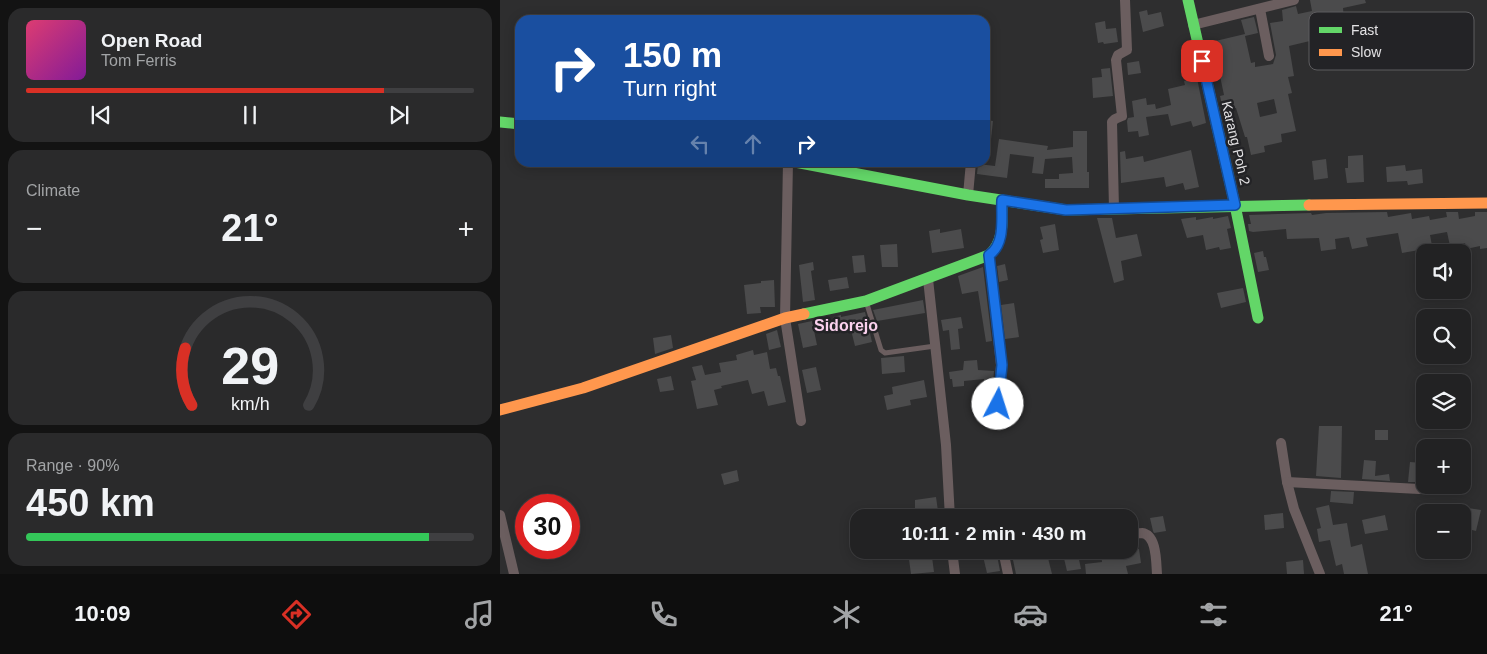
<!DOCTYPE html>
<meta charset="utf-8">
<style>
:root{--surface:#222223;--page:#2a2a2b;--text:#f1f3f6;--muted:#a2a4a6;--line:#3f3f41;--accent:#d93025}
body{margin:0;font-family:Helvetica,sans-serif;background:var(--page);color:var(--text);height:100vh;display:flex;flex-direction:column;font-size:19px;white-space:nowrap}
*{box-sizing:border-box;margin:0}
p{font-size:16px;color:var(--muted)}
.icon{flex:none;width:28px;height:28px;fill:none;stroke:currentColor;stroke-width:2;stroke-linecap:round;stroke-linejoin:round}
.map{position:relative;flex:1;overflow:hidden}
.side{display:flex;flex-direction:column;gap:8px;padding:8px;background:#131313;width:500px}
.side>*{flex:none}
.top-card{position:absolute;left:15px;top:15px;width:475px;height:152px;border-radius:15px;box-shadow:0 2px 12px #0003,0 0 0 1px var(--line);background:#1a4fa0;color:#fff;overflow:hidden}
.fabs{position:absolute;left:916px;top:244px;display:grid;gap:10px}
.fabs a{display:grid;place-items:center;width:55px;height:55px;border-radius:10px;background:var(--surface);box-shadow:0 2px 12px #0003,0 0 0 1px var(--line);font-size:25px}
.speed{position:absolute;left:15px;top:494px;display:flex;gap:10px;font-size:25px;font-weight:700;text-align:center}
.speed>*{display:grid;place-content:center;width:65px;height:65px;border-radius:50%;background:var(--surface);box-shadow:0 2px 12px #0003,0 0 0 1px var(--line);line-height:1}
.speed .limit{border:8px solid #d22;background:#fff;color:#111}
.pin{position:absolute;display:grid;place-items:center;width:42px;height:42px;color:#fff;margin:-21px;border-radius:10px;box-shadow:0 2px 8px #0006}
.me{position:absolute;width:55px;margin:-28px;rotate:5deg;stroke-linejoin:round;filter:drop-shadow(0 0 4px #0008)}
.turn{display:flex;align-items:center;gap:18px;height:105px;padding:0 25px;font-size:22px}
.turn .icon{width:65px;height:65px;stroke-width:2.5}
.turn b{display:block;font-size:35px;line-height:42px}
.lanes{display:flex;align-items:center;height:48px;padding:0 25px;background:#0003;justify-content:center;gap:25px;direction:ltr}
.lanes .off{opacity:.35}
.big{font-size:38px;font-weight:800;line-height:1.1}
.side .tile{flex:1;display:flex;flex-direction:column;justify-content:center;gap:8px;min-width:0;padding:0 18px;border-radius:15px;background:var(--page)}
.side .dial{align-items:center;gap:0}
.dial svg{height:130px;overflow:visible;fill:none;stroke:var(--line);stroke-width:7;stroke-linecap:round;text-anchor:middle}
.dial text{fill:var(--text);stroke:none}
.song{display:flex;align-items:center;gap:15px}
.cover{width:60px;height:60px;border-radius:8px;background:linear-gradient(135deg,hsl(340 70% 55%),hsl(290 70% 35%))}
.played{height:5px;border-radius:2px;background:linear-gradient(90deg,var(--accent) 80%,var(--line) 80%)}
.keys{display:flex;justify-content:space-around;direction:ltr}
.heat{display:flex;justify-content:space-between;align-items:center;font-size:28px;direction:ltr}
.charge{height:8px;border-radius:4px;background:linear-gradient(90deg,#34c759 90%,var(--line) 0)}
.trip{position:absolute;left:350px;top:509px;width:288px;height:50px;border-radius:15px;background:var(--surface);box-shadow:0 2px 12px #0003,0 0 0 1px var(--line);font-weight:800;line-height:50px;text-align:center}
.dock{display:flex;height:80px;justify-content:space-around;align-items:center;background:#0e0e0e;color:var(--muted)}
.dock .icon{width:35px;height:35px}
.dock .active{color:var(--accent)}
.dock b{font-size:22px;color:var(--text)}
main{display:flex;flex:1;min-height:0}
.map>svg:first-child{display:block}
.building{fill:#4b4b4c;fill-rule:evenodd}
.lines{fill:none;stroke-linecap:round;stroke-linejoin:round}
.lane{stroke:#6b5e5f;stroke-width:5}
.street{stroke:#6b5e5f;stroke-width:10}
.fast{stroke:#63d668;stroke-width:11}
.slow{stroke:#ff974d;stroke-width:11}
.route-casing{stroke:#114b97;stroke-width:12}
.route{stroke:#1a73e8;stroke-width:9}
.labels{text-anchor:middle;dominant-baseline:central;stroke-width:5;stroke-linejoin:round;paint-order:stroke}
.street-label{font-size:14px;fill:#e3e2e4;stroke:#232326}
.quarter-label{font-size:16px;font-weight:bold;fill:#fbd1ee;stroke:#232326}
.key{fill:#232326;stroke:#5d5c5f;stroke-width:1}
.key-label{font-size:14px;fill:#e3e2e4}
</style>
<main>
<section class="side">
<div class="tile">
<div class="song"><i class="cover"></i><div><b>Open Road</b><p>Tom Ferris</p></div></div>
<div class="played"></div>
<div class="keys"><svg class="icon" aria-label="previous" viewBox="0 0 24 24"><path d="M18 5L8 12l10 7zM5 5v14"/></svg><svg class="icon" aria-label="pause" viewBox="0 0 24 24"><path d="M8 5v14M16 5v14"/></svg><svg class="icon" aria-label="next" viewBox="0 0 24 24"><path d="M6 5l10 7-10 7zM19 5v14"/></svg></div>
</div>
<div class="tile"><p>Climate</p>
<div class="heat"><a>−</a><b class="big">21°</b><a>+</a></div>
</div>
<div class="tile dial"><svg viewBox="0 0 100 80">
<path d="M14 69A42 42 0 1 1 86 69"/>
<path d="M14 69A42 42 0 0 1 10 34" stroke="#d93025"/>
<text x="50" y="56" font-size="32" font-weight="700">29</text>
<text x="50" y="72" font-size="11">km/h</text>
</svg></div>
<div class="tile"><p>Range · 90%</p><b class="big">450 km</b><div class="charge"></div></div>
</section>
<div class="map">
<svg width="987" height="574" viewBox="0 0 987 574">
<rect width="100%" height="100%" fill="#2e2e2f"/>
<!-- building -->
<g class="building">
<path d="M810,0H865L866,3L843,8L844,20L830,22L829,17L809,21L814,40L789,46L794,76L788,77L792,93L788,94L796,131L781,134L782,142L764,146L765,152L751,155L747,137H745L736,108L723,110L720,96L724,95L720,76H718L716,56L711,57L707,43L745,34L741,20L754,17L758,33L745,36L751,63L755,62V67L773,64L776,55L770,23L783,21L782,10L796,6L798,14L812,11ZM774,99L777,113L760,117L757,103Z"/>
<polygon points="647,10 648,15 661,12 664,26 643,32 639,12"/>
<polygon points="605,21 606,29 616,28 618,42 604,44 603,42 598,43 595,23"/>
<polygon points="639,61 641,73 628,75 627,63"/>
<polygon points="610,68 613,96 593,98 592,78 602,77 601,69"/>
<polygon points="697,78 706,123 693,127 691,121 671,126 668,114 646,117 649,135 639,137 638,131 628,132 627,121 628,118 634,117 632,101 646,98 647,105 655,104 656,109 671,105 668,89 685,85 684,81"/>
<polygon points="485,120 493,121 490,148 485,147"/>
<polygon points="573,131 587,131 587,172 589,172 589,188 545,188 545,179 559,179 559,174 573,173 572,157 545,159 543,174 532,173 534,157 510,154 507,178 477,174 478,164 495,166 499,139 548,146 547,150 573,147"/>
<polygon points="691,150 699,187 685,190 683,183 666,187 664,177 621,183 620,152 625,151 626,159 643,156 644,162"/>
<polygon points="863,155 864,182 847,183 845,168 848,168 848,156"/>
<polygon points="826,159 828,178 814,180 812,161"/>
<polygon points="905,165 906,171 922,169 923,183 908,185 907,181 887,182 886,167"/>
<polygon points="887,212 888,217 911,213 912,219 929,216 930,220 947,217 946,212 958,212 959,219 975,216 975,212 987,212 987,248 980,249 980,246 966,249 965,243 950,246 947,232 930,235 933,251 919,253 919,250 902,253 898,233 866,238 868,246 852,249 849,237 835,239 836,249 821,251 819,238 787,239 786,229 753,232 749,231 748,224 751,224 749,215 811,213 812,215 826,213"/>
<polygon points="728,216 731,228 727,229 731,248 720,250 719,247 706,250 703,235 687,238 681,219 696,217 696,220 713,217 713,219"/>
<polygon points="597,218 612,218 616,238 637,234 642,256 621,261 624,280 614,283"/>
<polygon points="555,224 559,250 543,253 540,240 543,239 540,227"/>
<polygon points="440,229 440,233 461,229 464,248 432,253 429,231"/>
<polygon points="397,244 398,267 382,267 380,245"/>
<polygon points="763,251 764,257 766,257 769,270 758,272 754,253"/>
<polygon points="364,255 366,272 354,273 352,256"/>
<polygon points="313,262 314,270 311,271 315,300 303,302 299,265"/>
<polygon points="505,264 508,280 499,282 497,266"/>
<polygon points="483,267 492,341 486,342 478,291 462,294 458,276"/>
<polygon points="347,277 349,288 330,291 328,280"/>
<polygon points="274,280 275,307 260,307 261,313 247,314 244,285 261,283 261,281"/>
<polygon points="743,288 746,302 721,308 717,293"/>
<polygon points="423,300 425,313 377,321 373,310"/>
<polygon points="514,303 519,337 505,339 501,305"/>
<polygon points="365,312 372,342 355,346 350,326 336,329 333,317 341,315 341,317"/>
<polygon points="461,317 463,328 458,329 460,349 451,350 449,330 443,331 441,320"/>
<polygon points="312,321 317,345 303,348 298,324"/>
<polygon points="277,330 281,347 269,350 266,334"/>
<polygon points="171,335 173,348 155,354 153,338"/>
<polygon points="253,350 254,355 267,352 270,369 276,368 278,376 280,376 286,402 268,406 264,391 252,394 248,380 221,386 222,388 214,390 218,405 197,409 191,381 196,380 192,367 202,365 205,375 221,372 219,363 237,360 236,355"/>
<polygon points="404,356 405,372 382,374 381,358"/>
<polygon points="477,360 478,370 494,371 493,383 484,383 484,379 464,381 464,386 453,387 452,379 450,379 449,372 463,370 464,361"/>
<polygon points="316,367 321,390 307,393 302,370"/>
<polygon points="171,376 174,390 160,392 157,379"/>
<polygon points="424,380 427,397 410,400 411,405 387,410 384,396 393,394 392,387"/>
<polygon points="819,426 842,426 841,478 816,476"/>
<rect x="875" y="430" width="13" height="10"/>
<polygon points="864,460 876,461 875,476 889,474 890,481 862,479"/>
<polygon points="910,462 923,463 921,482 908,482"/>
<polygon points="237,470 239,481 224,485 221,474"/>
<polygon points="831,491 854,492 853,504 830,502"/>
<polygon points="436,497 439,518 415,518 415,500"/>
<polygon points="829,505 833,525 847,523 851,547 862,544 868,574 844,574 842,564 836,566 830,540 819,542 817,529 821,528 816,508"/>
<polygon points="968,508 981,510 976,531 964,528"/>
<polygon points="783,513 784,528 765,530 764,515"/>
<polygon points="885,515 888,530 865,534 862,520"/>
<polygon points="663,516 666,531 654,533 653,531 650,518"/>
<polygon points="639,549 641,563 626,566 628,574 586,574 585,564 602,562 601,553 613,552 613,550"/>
<polygon points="424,550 425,558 432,557 434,572 411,574 408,552"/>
<polygon points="490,550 496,550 500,571 487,573 482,552"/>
<polygon points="546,550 552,574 516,574 513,560 533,556 532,553"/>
<polygon points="562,550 577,550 581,569 567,571"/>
<polygon points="803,560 804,574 787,574 786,562"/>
</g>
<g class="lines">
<!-- lane -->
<polyline class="lane" points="366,301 381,350 385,353 435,346"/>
<!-- street -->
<g class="street">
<polyline points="760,9 769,56"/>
<polyline points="693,25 794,0"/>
<polyline points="288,162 285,318 301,421"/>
<polyline points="468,195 471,162"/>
<polyline points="614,209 612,122 615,119 622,116 616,60 618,55 627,50 625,0"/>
<polyline points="489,255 501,365 498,404"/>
<polyline points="428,279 446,445 450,518"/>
<polyline points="781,443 787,482 794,509 820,574"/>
<polyline points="787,482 919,489"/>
<polyline points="0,515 14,574"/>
<path d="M629,535C633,534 638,533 642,533C657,535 656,562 657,574"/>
<polyline points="452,550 455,574"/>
<polyline points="503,550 508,574"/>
</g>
<!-- fast -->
<g class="fast">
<polyline points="688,0 735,205 758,318"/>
<polyline points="0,122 20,124"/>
<polyline points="295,162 468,195 566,210 809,205"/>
<path d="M304,314L366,301L489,255C505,241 502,220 502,200"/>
</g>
<!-- slow -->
<g class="slow">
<polyline points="809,205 987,203"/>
<polyline points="0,410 83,388 285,318 304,314"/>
</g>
</g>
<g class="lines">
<!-- route casing -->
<g class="route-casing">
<path id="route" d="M498,404L502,365L489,255C506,244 501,217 502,200L566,210L735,205L702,61"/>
</g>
<!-- route -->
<use href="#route" class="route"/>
</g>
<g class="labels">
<!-- street labels -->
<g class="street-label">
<text transform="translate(736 143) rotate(77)">Karang Poh 2</text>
</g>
<!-- quarter labels -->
<g class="quarter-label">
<text x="346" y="325">Sidorejo</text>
</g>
</g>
<!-- legend -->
<rect x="809" y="12" width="165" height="58" rx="8" class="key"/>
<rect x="819" y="27" width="23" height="6" fill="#63d668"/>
<rect x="819" y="49" width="23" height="7" fill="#ff974d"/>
<g class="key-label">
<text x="851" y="35">Fast</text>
<text x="851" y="57">Slow</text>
</g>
</svg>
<div class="fabs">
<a><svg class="icon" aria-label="sound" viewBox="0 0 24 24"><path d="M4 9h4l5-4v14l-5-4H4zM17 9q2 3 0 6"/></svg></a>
<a><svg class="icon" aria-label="search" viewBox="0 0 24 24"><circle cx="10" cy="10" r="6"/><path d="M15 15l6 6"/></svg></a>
<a><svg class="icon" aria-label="layers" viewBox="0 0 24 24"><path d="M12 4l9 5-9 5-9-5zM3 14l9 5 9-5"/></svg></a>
<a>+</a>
<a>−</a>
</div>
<div class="speed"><div class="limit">30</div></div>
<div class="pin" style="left:702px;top:61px;background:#d93025"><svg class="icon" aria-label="arrive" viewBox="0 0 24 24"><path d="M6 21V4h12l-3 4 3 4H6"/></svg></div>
<svg class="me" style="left:498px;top:404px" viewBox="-20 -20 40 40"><circle r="19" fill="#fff"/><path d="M0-13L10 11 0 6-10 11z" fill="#1a73e8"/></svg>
<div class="trip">10:11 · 2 min · 430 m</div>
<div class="top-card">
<div class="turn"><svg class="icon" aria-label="right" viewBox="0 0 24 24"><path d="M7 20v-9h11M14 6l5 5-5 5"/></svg><div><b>150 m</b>Turn right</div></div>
<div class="lanes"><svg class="icon off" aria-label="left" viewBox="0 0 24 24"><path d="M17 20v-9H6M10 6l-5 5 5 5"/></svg><svg class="icon off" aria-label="ahead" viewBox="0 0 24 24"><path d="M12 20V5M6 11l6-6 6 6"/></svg><svg class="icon" aria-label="right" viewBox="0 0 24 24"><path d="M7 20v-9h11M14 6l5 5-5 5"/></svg></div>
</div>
</div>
</main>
<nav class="dock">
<b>10:09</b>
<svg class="icon active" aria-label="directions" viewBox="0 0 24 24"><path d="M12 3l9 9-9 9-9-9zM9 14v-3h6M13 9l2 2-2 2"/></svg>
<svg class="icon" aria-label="music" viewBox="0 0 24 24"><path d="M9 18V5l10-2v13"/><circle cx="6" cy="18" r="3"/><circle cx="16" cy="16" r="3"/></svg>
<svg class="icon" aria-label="phone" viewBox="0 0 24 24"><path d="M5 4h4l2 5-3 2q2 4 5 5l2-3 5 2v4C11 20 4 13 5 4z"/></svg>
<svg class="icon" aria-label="climate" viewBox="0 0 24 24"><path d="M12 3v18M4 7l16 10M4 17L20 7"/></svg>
<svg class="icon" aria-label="car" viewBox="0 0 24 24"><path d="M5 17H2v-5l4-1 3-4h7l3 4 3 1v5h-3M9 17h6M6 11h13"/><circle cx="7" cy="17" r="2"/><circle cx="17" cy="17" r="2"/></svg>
<svg class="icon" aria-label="filters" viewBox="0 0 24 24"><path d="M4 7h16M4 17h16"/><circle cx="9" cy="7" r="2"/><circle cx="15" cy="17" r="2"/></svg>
<b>21°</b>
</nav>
